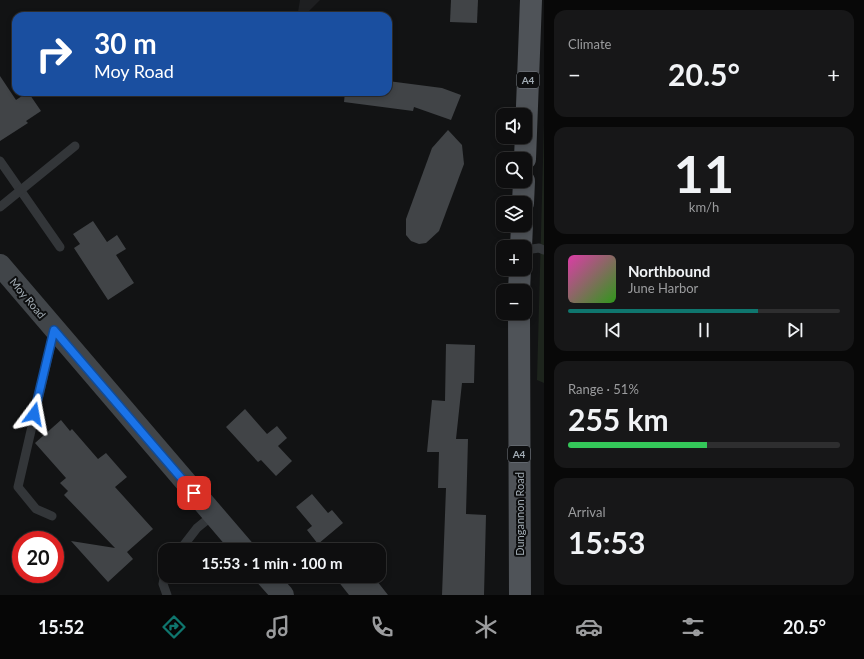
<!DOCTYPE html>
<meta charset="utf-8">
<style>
:root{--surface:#0e0e0f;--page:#171718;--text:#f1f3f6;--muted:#9b9c9e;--line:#2e2e2f;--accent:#0f766e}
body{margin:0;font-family:Lato,sans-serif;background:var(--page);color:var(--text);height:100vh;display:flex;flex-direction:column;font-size:15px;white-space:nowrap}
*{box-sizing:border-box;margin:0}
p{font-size:13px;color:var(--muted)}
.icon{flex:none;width:22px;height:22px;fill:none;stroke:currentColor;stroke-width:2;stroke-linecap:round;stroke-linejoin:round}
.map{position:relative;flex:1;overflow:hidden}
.sheet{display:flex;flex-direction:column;gap:10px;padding:10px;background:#080808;width:320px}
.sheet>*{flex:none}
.hud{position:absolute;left:12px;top:12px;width:380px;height:84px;border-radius:12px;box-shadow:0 2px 6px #0003,0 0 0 1px var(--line);background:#1a4fa0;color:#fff;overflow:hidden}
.fabs{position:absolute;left:496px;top:108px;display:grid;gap:8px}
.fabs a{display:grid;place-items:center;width:36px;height:36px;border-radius:8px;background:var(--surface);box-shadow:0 2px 6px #0003,0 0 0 1px var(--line);font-size:20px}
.speed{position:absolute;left:12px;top:531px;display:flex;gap:8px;font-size:20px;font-weight:700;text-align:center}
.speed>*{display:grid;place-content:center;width:52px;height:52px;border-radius:50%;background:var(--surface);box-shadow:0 2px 6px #0003,0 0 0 1px var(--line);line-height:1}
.speed .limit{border:6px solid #d22;background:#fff;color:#111}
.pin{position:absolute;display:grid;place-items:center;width:34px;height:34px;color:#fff;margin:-17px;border-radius:8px;box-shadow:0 2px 6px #0006}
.me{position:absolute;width:44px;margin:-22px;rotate:13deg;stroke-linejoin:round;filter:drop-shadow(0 0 3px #0008)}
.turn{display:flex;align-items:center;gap:14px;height:84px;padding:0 16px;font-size:18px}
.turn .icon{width:52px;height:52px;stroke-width:2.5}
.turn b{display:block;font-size:28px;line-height:34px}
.big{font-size:30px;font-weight:700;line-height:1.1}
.sheet .card{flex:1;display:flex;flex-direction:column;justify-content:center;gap:6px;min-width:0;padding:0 14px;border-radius:12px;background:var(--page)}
.sheet .dial{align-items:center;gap:0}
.dial b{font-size:52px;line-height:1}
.song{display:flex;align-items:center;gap:12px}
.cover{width:48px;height:48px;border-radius:6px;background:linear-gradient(135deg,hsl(320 70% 55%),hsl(110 70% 35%))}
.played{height:4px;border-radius:2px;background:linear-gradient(90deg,var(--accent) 70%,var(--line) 70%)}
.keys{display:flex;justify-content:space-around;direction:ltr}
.heat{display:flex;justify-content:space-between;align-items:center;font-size:22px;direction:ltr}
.charge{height:6px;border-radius:3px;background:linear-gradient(90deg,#34c759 51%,var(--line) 0)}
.trip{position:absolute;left:158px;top:543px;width:228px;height:40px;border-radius:12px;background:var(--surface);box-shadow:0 2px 6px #0003,0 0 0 1px var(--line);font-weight:700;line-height:40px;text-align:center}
.tab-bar{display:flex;height:64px;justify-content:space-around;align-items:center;background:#060606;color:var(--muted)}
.tab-bar .icon{width:28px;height:28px}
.tab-bar .current{color:var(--accent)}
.tab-bar b{font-size:18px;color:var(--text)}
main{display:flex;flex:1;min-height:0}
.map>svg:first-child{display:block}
.built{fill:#1e1f21}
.green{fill:#1d241c}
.building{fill:#414447}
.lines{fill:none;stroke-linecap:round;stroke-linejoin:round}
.lane{stroke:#333639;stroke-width:9}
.secondary{stroke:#414549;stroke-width:22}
.primary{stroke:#4f5358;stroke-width:22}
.route-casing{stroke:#114b97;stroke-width:10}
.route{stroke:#1a73e8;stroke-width:7}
.labels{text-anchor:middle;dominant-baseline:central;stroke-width:4;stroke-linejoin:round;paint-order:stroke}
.shield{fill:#0d0e0f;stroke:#767d83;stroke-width:1}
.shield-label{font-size:10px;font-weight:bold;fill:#a3adb5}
.street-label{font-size:11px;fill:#a3adb5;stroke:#0d0e0f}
</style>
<main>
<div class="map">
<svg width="544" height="595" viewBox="0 0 544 595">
<rect width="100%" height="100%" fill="#121314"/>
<!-- built -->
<polygon class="built" points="300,0 320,0 309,11 298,12"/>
<!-- green -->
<polygon class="green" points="544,123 544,383 537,380"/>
<!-- building -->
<g class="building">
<polygon points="451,0 478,0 477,23 450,22"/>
<polygon points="0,76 16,100 28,92 41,111 26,121 28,123 0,141"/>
<polygon points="388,81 442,88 461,95 451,120 414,107 413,111 344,102 345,92 388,92"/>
<polygon points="448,130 462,145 464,164 439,231 426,243 419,244 411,241 406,235 406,219 432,148"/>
<polygon points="93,221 107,242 117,235 126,249 116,255 134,283 108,300 74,248 80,244 73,234"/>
<polygon points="446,344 475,345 474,383 462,383 456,439 468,439 466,514 486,515 484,595 442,595 446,488 438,488 439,452 427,452 432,400 445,401"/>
<polygon points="245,409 267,434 277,426 287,438 278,446 292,461 276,476 261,460 258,462 226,427"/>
<polygon points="61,420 70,431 72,429 98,459 106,453 127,477 115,487 153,529 127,552 133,559 108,582 71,541 115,548 64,495 68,491 60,483 66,478 35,443"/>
<polygon points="312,494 328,513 332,510 343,523 318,544 307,530 312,526 296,507"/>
<polygon points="334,576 373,576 388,595 349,595"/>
</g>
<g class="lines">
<!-- lane -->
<g class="lane">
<polyline points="0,161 60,247"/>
<polyline points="0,207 75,146"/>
<polyline points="525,250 539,248 544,250"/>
<polyline points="52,516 36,509 18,487 54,331"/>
<polyline points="180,550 197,528 213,515"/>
<polyline points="165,574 163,584 167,595"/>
</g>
<!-- secondary -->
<g class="secondary">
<polyline points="0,265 244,550"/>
<polyline points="266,576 283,595"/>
</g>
<!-- primary -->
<g class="primary">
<polyline points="525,159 531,0"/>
<polyline points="523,203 524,181"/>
<polyline points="521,247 522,225"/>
<polyline points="519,291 520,269"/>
<polyline points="519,313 520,595"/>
</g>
</g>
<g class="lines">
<!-- route casing -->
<g class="route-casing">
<polyline id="route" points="34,414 54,330 194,493"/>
</g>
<!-- route -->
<use href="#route" class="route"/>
</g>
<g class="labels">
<!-- shield labels -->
<g class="shield">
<rect x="517" y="72" width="22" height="16" rx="3"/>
<rect x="508" y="446" width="22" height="16" rx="3"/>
</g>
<g class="shield-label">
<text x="528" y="80">A4</text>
<text x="519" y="454">A4</text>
</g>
<!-- street labels -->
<g class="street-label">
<text transform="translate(28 298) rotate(50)">Moy Road</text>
<text transform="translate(519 514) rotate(-90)">Dungannon Road</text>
</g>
</g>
</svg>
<div class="fabs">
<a><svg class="icon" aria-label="sound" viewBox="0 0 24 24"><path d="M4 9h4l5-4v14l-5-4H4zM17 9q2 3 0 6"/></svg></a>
<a><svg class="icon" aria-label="search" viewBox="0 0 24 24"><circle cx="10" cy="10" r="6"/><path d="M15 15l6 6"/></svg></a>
<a><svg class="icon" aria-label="layers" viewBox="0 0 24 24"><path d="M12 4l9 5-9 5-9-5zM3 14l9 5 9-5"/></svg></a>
<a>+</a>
<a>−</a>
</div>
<div class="speed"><div class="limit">20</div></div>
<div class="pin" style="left:194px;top:493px;background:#d93025"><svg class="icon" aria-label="arrive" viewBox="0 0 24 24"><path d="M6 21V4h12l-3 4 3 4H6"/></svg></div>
<svg class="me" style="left:34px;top:414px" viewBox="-20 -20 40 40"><path d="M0-17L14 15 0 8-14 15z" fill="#1a73e8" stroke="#fff" stroke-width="4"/></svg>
<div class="trip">15:53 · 1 min · 100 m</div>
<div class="hud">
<div class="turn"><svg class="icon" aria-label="right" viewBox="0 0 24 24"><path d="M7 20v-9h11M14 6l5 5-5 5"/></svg><div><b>30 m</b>Moy Road</div></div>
</div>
</div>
<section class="sheet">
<div class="card"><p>Climate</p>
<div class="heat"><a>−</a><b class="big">20.5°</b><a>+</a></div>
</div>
<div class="card dial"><b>11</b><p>km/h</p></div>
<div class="card">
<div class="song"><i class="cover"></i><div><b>Northbound</b><p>June Harbor</p></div></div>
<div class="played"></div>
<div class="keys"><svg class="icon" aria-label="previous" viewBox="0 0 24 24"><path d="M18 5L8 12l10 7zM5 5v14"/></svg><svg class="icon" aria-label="pause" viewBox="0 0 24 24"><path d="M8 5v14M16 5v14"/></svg><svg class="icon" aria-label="next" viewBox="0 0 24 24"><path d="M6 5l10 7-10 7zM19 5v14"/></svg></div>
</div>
<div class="card"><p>Range · 51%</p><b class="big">255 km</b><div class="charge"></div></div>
<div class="card"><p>Arrival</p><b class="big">15:53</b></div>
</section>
</main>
<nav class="tab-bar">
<b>15:52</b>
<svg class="icon current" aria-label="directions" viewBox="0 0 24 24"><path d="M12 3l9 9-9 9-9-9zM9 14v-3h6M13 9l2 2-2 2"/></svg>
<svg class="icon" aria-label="music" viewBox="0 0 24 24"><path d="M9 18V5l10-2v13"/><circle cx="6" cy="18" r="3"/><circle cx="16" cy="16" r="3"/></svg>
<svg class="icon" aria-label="phone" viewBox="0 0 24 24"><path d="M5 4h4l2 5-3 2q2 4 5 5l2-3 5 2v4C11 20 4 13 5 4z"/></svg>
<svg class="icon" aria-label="climate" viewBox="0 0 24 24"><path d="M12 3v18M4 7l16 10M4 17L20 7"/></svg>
<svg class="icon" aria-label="car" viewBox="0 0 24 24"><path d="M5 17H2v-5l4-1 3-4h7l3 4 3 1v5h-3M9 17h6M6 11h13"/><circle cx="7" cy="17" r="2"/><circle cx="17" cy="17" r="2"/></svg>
<svg class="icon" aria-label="filters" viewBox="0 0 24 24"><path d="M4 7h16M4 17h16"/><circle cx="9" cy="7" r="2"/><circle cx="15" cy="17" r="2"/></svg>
<b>20.5°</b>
</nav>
